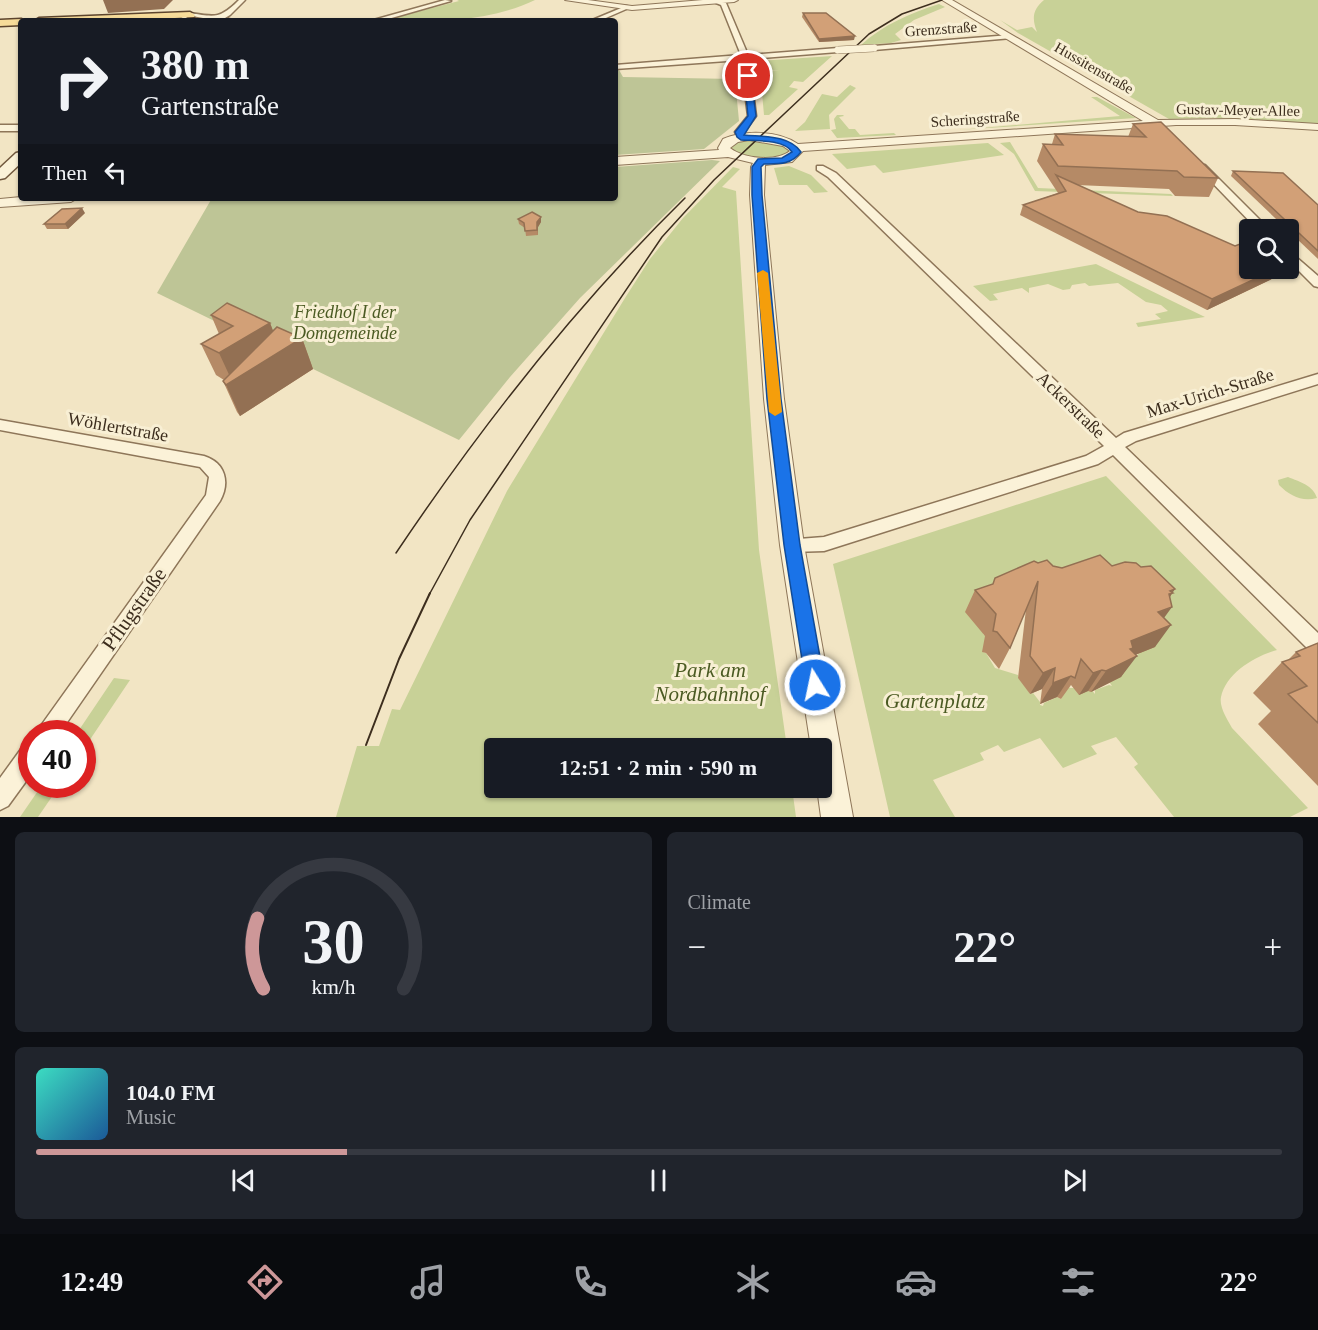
<!DOCTYPE html>
<meta charset="utf-8">
<style>
:root{--surface:#171b24;--page:#20242c;--text:#f1f3f6;--muted:#9ea1a6;--line:#363941;--accent:#cd9798}
body{margin:0;font-family:Georgia,serif;background:var(--page);color:var(--text);height:100vh;display:flex;flex-direction:column;font-size:22px;white-space:nowrap}
*{box-sizing:border-box;margin:0}
p{font-size:20px;color:var(--muted)}
.icon{flex:none;width:33px;height:33px;fill:none;stroke:currentColor;stroke-width:2;stroke-linecap:round;stroke-linejoin:round}
.map{position:relative;height:817px;overflow:hidden}
.panel{display:flex;flex-direction:column;gap:15px;padding:15px;background:#0d0f14;flex:1}
.panel>*{flex:none}
.hud{position:absolute;left:18px;top:18px;width:600px;height:183px;border-radius:6px;box-shadow:0 2px 4px #0004;background:#171b24;color:var(--text);overflow:hidden}
.controls{position:absolute;left:1239px;top:219px;display:grid;gap:12px}
.controls a{display:grid;place-items:center;width:60px;height:60px;border-radius:6px;background:var(--surface);box-shadow:0 2px 4px #0004;font-size:30px}
.speed{position:absolute;left:18px;top:720px;display:flex;gap:12px;font-size:30px;font-weight:700;text-align:center}
.speed>*{display:grid;place-content:center;width:78px;height:78px;border-radius:50%;background:var(--surface);box-shadow:0 2px 4px #0004;line-height:1}
.speed .limit{border:9px solid #d22;background:#fff;color:#111}
.pin{position:absolute;display:grid;place-items:center;width:51px;height:51px;color:#fff;margin:-26px;border:3px solid #fff;border-radius:50%;box-shadow:0 2px 6px #0007}
.me{position:absolute;width:66px;margin:-33px;rotate:350deg;stroke-linejoin:round;filter:drop-shadow(0 0 4px #0008)}
.turn{display:flex;align-items:center;gap:21px;height:126px;padding:0 24px;font-size:27px}
.turn .icon{width:78px;height:78px;stroke-width:2.5}
.turn b{display:block;font-size:42px;line-height:51px}
.then{display:flex;align-items:center;height:57px;padding:0 24px;background:#0003;gap:12px;font-size:22px}
.big{font-size:45px;font-weight:600;line-height:1.1}
.panel .card{flex:1;display:flex;flex-direction:column;justify-content:center;gap:9px;min-width:0;padding:0 21px;border-radius:9px;background:var(--page)}
.panel .dial{align-items:center;gap:0}
.dial svg{height:156px;overflow:visible;fill:none;stroke:var(--line);stroke-width:7;stroke-linecap:round;text-anchor:middle}
.dial text{fill:var(--text);stroke:none}
.song{display:flex;align-items:center;gap:18px}
.cover{width:72px;height:72px;border-radius:9px;background:linear-gradient(135deg,hsl(170 70% 55%),hsl(210 70% 35%))}
.played{height:6px;border-radius:3px;background:linear-gradient(90deg,var(--accent) 25%,var(--line) 25%)}
.keys{display:flex;justify-content:space-around;direction:ltr}
.heat{display:flex;justify-content:space-between;align-items:center;font-size:33px;direction:ltr}
.panel .tiles{flex:1;display:grid;gap:15px;grid-template-columns:1fr 1fr}
.card:last-child{grid-column:span 2}
.trip{position:absolute;left:484px;top:738px;width:348px;height:60px;border-radius:6px;background:var(--surface);box-shadow:0 2px 4px #0004;font-weight:600;line-height:60px;text-align:center}
.dock{display:flex;height:96px;justify-content:space-around;align-items:center;background:#090b0e;color:var(--muted)}
.dock .icon{width:42px;height:42px}
.dock .current{color:var(--accent)}
.dock b{font-size:27px;color:var(--text)}
.map>svg:first-child{display:block}
.green{fill:#c8d197;fill-rule:evenodd}
.cemetery{fill:#bec596}
.lines{fill:none;stroke-linecap:round;stroke-linejoin:round}
.minor-casing{stroke:#8e7659;stroke-width:3}
.tertiary-casing{stroke:#8e7659;stroke-width:2}
.secondary-casing{stroke:#70573c;stroke-width:3}
.primary-casing{stroke:#5c442d;stroke-width:3}
.minor{fill:#fbf2d8;fill-rule:evenodd}
.tertiary{fill:#fbf2d8;fill-rule:evenodd}
.secondary{fill:#fbf2d8;fill-rule:evenodd}
.primary{fill:#f7dc9a;fill-rule:evenodd}
.tram-far1{stroke:#3d2e1e;stroke-width:1.5}
.tram{stroke:#3d2e1e;stroke-width:2}
.minor-bridge-casing{stroke:#8e7659;stroke-width:8;stroke-linecap:butt}
.minor-bridge{stroke:#fbf2d8;stroke-width:7}
.wall{fill:#b58a66}
.shaded-wall{fill:#937053}
.building{fill:#d2a077;stroke:#937053;stroke-width:1.5}
.route{fill:#1a73e8;stroke:#114b97;stroke-width:1.5}
.slow{fill:#f59e0b}
.labels{text-anchor:middle;dominant-baseline:central;stroke-width:6;stroke-linejoin:round;paint-order:stroke}
.far-street-label{font-size:15px;fill:#3d2e1e;stroke:#f8efd4}
.park-label{font-size:18px;font-style:italic;fill:#4b5b23;stroke:#f8efd4}
.street-label{font-size:18px;fill:#3d2e1e;stroke:#f8efd4}
.near-street-label{font-size:21px;fill:#3d2e1e;stroke:#f8efd4}
.near-park-label{font-size:21px;font-style:italic;fill:#4b5b23;stroke:#f8efd4}
</style>
<div class="map">
<svg width="1318" height="817" viewBox="0 0 1318 817">
<rect width="100%" height="100%" fill="#f2e5c4"/>
<!-- green -->
<g class="green">
<path d="M457,0H535C487,23 434,21 382,21L459,1Z"/>
<path d="M1044,0H1318V124L1217,118L1169,119L1018,33L1000,20L1017,30L1032,27L1037,32C1032,19 1032,10 1044,0Z"/>
<path d="M939,4L945,7L914,20L895,34L901,40L891,43L861,45C883,25 910,13 939,4Z"/>
<polygon points="832,56 803,82 794,81 789,87 798,89 769,115 764,115 760,71 780,71 760,70 758,61"/>
<polygon points="850,85 856,88 829,115 830,129 795,131 805,122 822,94 837,97"/>
<polygon points="1091,97 1097,97 1136,118 958,130 1120,116"/>
<polygon points="837,115 843,115 844,116 839,117 849,129 855,129 860,135 894,133 896,135 837,138 831,130 836,129 834,119"/>
<path d="M744,139L783,145L790,150V153C770,159 748,160 729,148L731,143Z"/>
<polygon points="1010,142 1038,188 1171,194 1173,196 1035,191 1014,154 1000,143"/>
<polygon points="988,143 1004,155 883,173 875,165 847,169 832,154"/>
<polygon points="789,166 811,175 828,192 814,193 807,185 779,185 774,168"/>
<polygon points="733,167 740,169 722,187 736,191 759,550 787,748 495,748 495,788 792,788 796,817 336,817 357,746 379,746 392,709 400,710 507,491 625,298 650,259 683,218"/>
<polygon points="1096,264 1205,317 1138,327 1136,323 1161,319 1155,314 1168,311 1161,305 1146,302 1118,283 1089,286 1085,283 1072,285 1070,289 1063,290 1048,284 1029,288 1029,293 1022,288 993,294 998,300 990,301 973,286"/>
<path d="M1106,476L1277,650C1255,656 1226,673 1221,697C1219,707 1227,719 1232,728L1308,808L1290,817H1174L1134,767L1138,764L1116,737L1091,746L1097,754L1063,768L1040,738L1004,752L998,745L980,753L984,760L933,780L955,817H890L833,564ZM1137,588L1140,653L1115,671L1108,680L1112,686L1109,685L1095,690V694L1090,688H1070L1068,686L1061,699L1057,697L1044,703L1043,706L1040,705V702L1033,693L1030,694L1023,680L1018,678V675L995,668L986,653L983,652L987,636L983,634V630L966,611L967,609Z"/>
<path d="M1288,477C1300,482 1313,485 1317,498C1302,502 1290,496 1279,485L1278,480Z"/>
<polygon points="114,678 130,680 83,750 82,734 77,733"/>
<polygon points="42,785 60,785 38,817 20,817"/>
</g>
<!-- cemetery -->
<g class="cemetery">
<polygon points="619,70 623,77 735,79 739,121 704,149 615,155 615,71"/>
<polygon points="712,160 720,161 580,298 510,377 459,440 157,293 212,198 615,198 615,167"/>
</g>
<g class="lines">
<!-- minor casing -->
<g class="minor-casing">
<g id="minor">
<path d="M239,0H245L230,15L225,18L236,21H219L187,15L190,13C215,17 220,19 239,0Z"/>
<polygon points="445,0 451,1 381,21 370,21"/>
<polygon points="709,0 726,3 748,55 838,48 842,50 838,52 749,59 756,116 744,132 746,137 741,140 738,139 735,132 748,116 741,60 615,69 615,65 741,55 721,5"/>
<polygon points="626,6 631,7 599,21 590,21"/>
<polygon points="1010,35 1012,38 874,50 870,48 874,46"/>
<rect x="0" y="125" width="21" height="6"/>
<polygon points="1199,165 1205,165 1270,230 1258,230 1199,169"/>
<polygon points="817,166 823,166 836,173 1116,438 1124,433 1318,374 1318,384 1136,441 1125,447 1318,633 1318,655 1311,652 1113,455 1098,464 824,551 792,552 786,550 783,545 786,540 824,537 1086,456 1104,446 828,177 817,170"/>
<polygon points="1288,250 1318,276 1318,287 1314,286 1288,260"/>
<path d="M0,420L204,456C226,463 230,483 220,501L59,734H35L206,495L209,477L200,467L0,430Z"/>
<polygon points="32,742 32,773 8,806 0,810 0,778 24,745"/>
</g>
</g>
<!-- tertiary casing -->
<g class="tertiary-casing">
<g id="tertiary">
<polygon points="565,0 588,0 632,6 703,0 738,0 734,2 632,10"/>
<path d="M942,0H952L1158,120L1235,119L1318,124V130L1235,125H1176L803,151L792,162L765,165L764,195L784,399L804,545L853,817H821L817,788H822V748H811L780,545L764,399L750,195L751,167L753,163L728,157L615,165V157L719,150L718,148L723,139C744,130 778,130 798,144L1143,121ZM749,140L783,146L790,151C776,162 744,159 730,148L738,142Z"/>
<polygon points="21,197 21,198 78,198 71,202 0,207 0,199"/>
</g>
</g>
<!-- secondary casing -->
<g class="secondary-casing">
<g id="secondary">
<polygon points="167,16 172,19 170,21 160,21"/>
<polygon points="184,16 189,19 187,21 177,21"/>
<polygon points="21,152 21,163 5,178 0,179 0,168 16,153"/>
</g>
</g>
<!-- primary casing -->
<g class="primary-casing">
<g id="primary">
<polygon points="190,12 195,15 194,17 118,21 34,21 39,18"/>
<polygon points="21,19 26,21 21,21 21,25 0,26 0,20"/>
</g>
</g>
<!-- minor -->
<use href="#minor" class="minor"/>
<!-- tertiary -->
<use href="#tertiary" class="tertiary"/>
<!-- secondary -->
<use href="#secondary" class="secondary"/>
<!-- primary -->
<use href="#primary" class="primary"/>
<!-- tram-far1 -->
<g class="tram-far1">
<path d="M396,553C482,425 575,306 685,198"/>
<polyline points="429,595 470,520 662,237 714,180 869,34 902,14 942,0"/>
</g>
<!-- tram -->
<polyline class="tram" points="366,745 399,659 430,593"/>
<!-- minor-bridge casing -->
<g class="minor-bridge-casing">
<polyline id="minor-bridge" points="838,50 874,48"/>
</g>
<!-- minor-bridge -->
<use href="#minor-bridge" class="minor-bridge"/>
</g>
<!-- wall -->
<g class="wall">
<polygon points="803,13 854,40 819,42 802,17"/>
<polygon points="1133,124 1218,178 1209,197 1175,196 1169,189 1077,185 1276,277 1207,310 1020,215 1023,205 1058,193 1037,161 1043,144 1052,144 1055,134 1128,137"/>
<polygon points="1233,171 1318,205 1318,259 1231,176"/>
<polygon points="85,213 68,229 47,229 44,224"/>
<polygon points="541,217 541,222 538,227 538,235 526,236 525,228 519,224 518,219"/>
<polygon points="211,315 270,323 273,331 302,338 313,369 240,416 237,412 223,381 224,380 216,375 201,344 219,334"/>
<polygon points="1038,563 1062,568 1112,566 1172,593 1170,597 1155,647 1135,655 1121,677 1091,692 1088,691 1079,695 1071,685 1061,699 1057,697 1040,704 1042,689 1030,694 1018,678 1026,609 1010,648 999,669 986,653 982,652 985,636 965,612 975,590 993,584"/>
<polygon points="1318,643 1318,786 1258,724 1271,711 1253,693 1282,662 1287,661 1296,652"/>
</g>
<!-- shaded-wall -->
<g class="shaded-wall">
<polygon points="103,0 173,0 164,9 108,13"/>
<polygon points="855,36 854,40 819,42 819,39"/>
<polygon points="82,208 85,213 68,229 65,224"/>
<polygon points="541,217 541,222 538,227 538,235 537,222"/>
<polygon points="1278,268 1281,268 1276,277 1207,310 1212,299"/>
<polygon points="270,323 281,351 302,338 313,369 240,416 226,385 232,381 219,353"/>
<polygon points="1175,589 1160,612 1172,607 1156,629 1155,616 1170,591"/>
<polygon points="1171,625 1155,647 1125,659 1137,656 1121,677 1091,692 1106,671 1131,641"/>
<polygon points="1055,668 1042,689 1030,694 1043,673"/>
<polygon points="1102,670 1088,691 1079,695 1093,673"/>
<polygon points="1071,676 1057,697 1040,704 1053,683"/>
</g>
<!-- building -->
<g class="building">
<polygon points="803,13 826,13 855,36 819,39"/>
<polygon points="1161,122 1218,178 1184,177 1177,171 1058,166 1043,144 1063,145 1055,134 1146,137 1133,124"/>
<polygon points="1233,171 1283,173 1318,205 1318,251"/>
<polygon points="1056,175 1138,212 1167,216 1235,246 1248,241 1250,242 1250,268 1278,268 1212,299 1023,205 1066,191"/>
<polygon points="82,208 65,224 44,224 62,209"/>
<polygon points="532,212 541,217 537,222 537,230 525,231 524,223 518,219"/>
<polygon points="227,303 270,323 219,353 201,344 233,326 211,315"/>
<polygon points="277,327 302,338 226,385 223,381"/>
<polygon points="1100,555 1112,566 1125,562 1136,563 1141,567 1151,566 1175,589 1170,591 1173,593 1169,594 1172,607 1158,612 1171,625 1131,641 1133,648 1130,649 1137,656 1106,671 1102,670 1093,673 1081,659 1075,678 1071,676 1053,683 1055,668 1043,673 1030,656 1038,581 1010,648 997,632 993,631 996,614 975,590 993,584 995,578 1034,561 1038,563 1047,560 1053,566 1062,568"/>
<polygon points="1318,643 1318,723 1288,694 1307,686 1282,662 1300,656 1296,652"/>
</g>
<!-- route -->
<path class="route" d="M748,74L751,76L756,116L744,135C764,137 789,135 801,152C791,165 779,164 764,164L761,167L762,195L781,399L800,545L825,685L822,692L815,694L809,692L806,685L784,545L767,399L752,195V167L758,159L782,158L792,152C784,139 755,141 741,140L737,137L735,132L748,116L744,76Z"/>
<!-- slow -->
<polygon class="slow" points="763,270 768,273 782,412 775,416 769,412 757,273"/>
<g class="labels">
<!-- far-street labels -->
<g class="far-street-label">
<text transform="translate(941 29) rotate(-4)">Grenzstraße</text>
<text transform="translate(1094 68) rotate(30)">Hussitenstraße</text>
<text transform="translate(1238 110) rotate(1)">Gustav-Meyer-Allee</text>
<text transform="translate(975 119) rotate(-4)">Scheringstraße</text>
</g>
<!-- park labels -->
<g class="park-label">
<text x="345" y="312">Friedhof I der<tspan x="345" dy="21">Domgemeinde</tspan></text>
</g>
<!-- street labels -->
<g class="street-label">
<text transform="translate(1210 393) rotate(-17)">Max-Urich-Straße</text>
<text transform="translate(1071 405) rotate(44)">Ackerstraße</text>
<text transform="translate(118 427) rotate(10)">Wöhlertstraße</text>
</g>
<!-- near-street labels -->
<g class="near-street-label">
<text transform="translate(134 609) rotate(-55)">Pflugstraße</text>
</g>
<!-- near-park labels -->
<g class="near-park-label">
<text x="710" y="670">Park am<tspan x="710" dy="24">Nordbahnhof</tspan></text>
<text x="935" y="701">Gartenplatz</text>
</g>
</g>
</svg>
<div class="controls">
<a><svg class="icon" aria-label="search" viewBox="0 0 24 24"><circle cx="10" cy="10" r="6"/><path d="M15 15l6 6"/></svg></a>
</div>
<div class="speed"><div class="limit">40</div></div>
<div class="pin" style="left:748px;top:76px;background:#d93025"><svg class="icon" aria-label="arrive" viewBox="0 0 24 24"><path d="M6 21V4h12l-3 4 3 4H6"/></svg></div>
<svg class="me" style="left:815px;top:685px" viewBox="-20 -20 40 40"><circle r="17" fill="#1a73e8" stroke="#fff" stroke-width="3"/><path d="M0-11L8 9 0 5-8 9z" fill="#fff"/></svg>
<div class="trip">12:51 · 2 min · 590 m</div>
<div class="hud">
<div class="turn"><svg class="icon" aria-label="right" viewBox="0 0 24 24"><path d="M7 20v-9h11M14 6l5 5-5 5"/></svg><div><b>380 m</b>Gartenstraße</div></div>
<div class="then">Then<svg class="icon" aria-label="left" viewBox="0 0 24 24"><path d="M17 20v-9H6M10 6l-5 5 5 5"/></svg></div>
</div>
</div>
<section class="panel">
<div class="tiles">
<div class="card dial"><svg viewBox="0 0 100 80">
<path d="M14 69A42 42 0 1 1 86 69"/>
<path d="M14 69A42 42 0 0 1 11 33" stroke="#cd9798"/>
<text x="50" y="56" font-size="32" font-weight="700">30</text>
<text x="50" y="72" font-size="11">km/h</text>
</svg></div>
<div class="card"><p>Climate</p>
<div class="heat"><a>−</a><b class="big">22°</b><a>+</a></div>
</div>
<div class="card">
<div class="song"><i class="cover"></i><div><b>104.0 FM</b><p>Music</p></div></div>
<div class="played"></div>
<div class="keys"><svg class="icon" aria-label="previous" viewBox="0 0 24 24"><path d="M18 5L8 12l10 7zM5 5v14"/></svg><svg class="icon" aria-label="pause" viewBox="0 0 24 24"><path d="M8 5v14M16 5v14"/></svg><svg class="icon" aria-label="next" viewBox="0 0 24 24"><path d="M6 5l10 7-10 7zM19 5v14"/></svg></div>
</div>
</div>
</section>
<nav class="dock">
<b>12:49</b>
<svg class="icon current" aria-label="directions" viewBox="0 0 24 24"><path d="M12 3l9 9-9 9-9-9zM9 14v-3h6M13 9l2 2-2 2"/></svg>
<svg class="icon" aria-label="music" viewBox="0 0 24 24"><path d="M9 18V5l10-2v13"/><circle cx="6" cy="18" r="3"/><circle cx="16" cy="16" r="3"/></svg>
<svg class="icon" aria-label="phone" viewBox="0 0 24 24"><path d="M5 4h4l2 5-3 2q2 4 5 5l2-3 5 2v4C11 20 4 13 5 4z"/></svg>
<svg class="icon" aria-label="climate" viewBox="0 0 24 24"><path d="M12 3v18M4 7l16 10M4 17L20 7"/></svg>
<svg class="icon" aria-label="car" viewBox="0 0 24 24"><path d="M5 17H2v-5l4-1 3-4h7l3 4 3 1v5h-3M9 17h6M6 11h13"/><circle cx="7" cy="17" r="2"/><circle cx="17" cy="17" r="2"/></svg>
<svg class="icon" aria-label="filters" viewBox="0 0 24 24"><path d="M4 7h16M4 17h16"/><circle cx="9" cy="7" r="2"/><circle cx="15" cy="17" r="2"/></svg>
<b>22°</b>
</nav>
